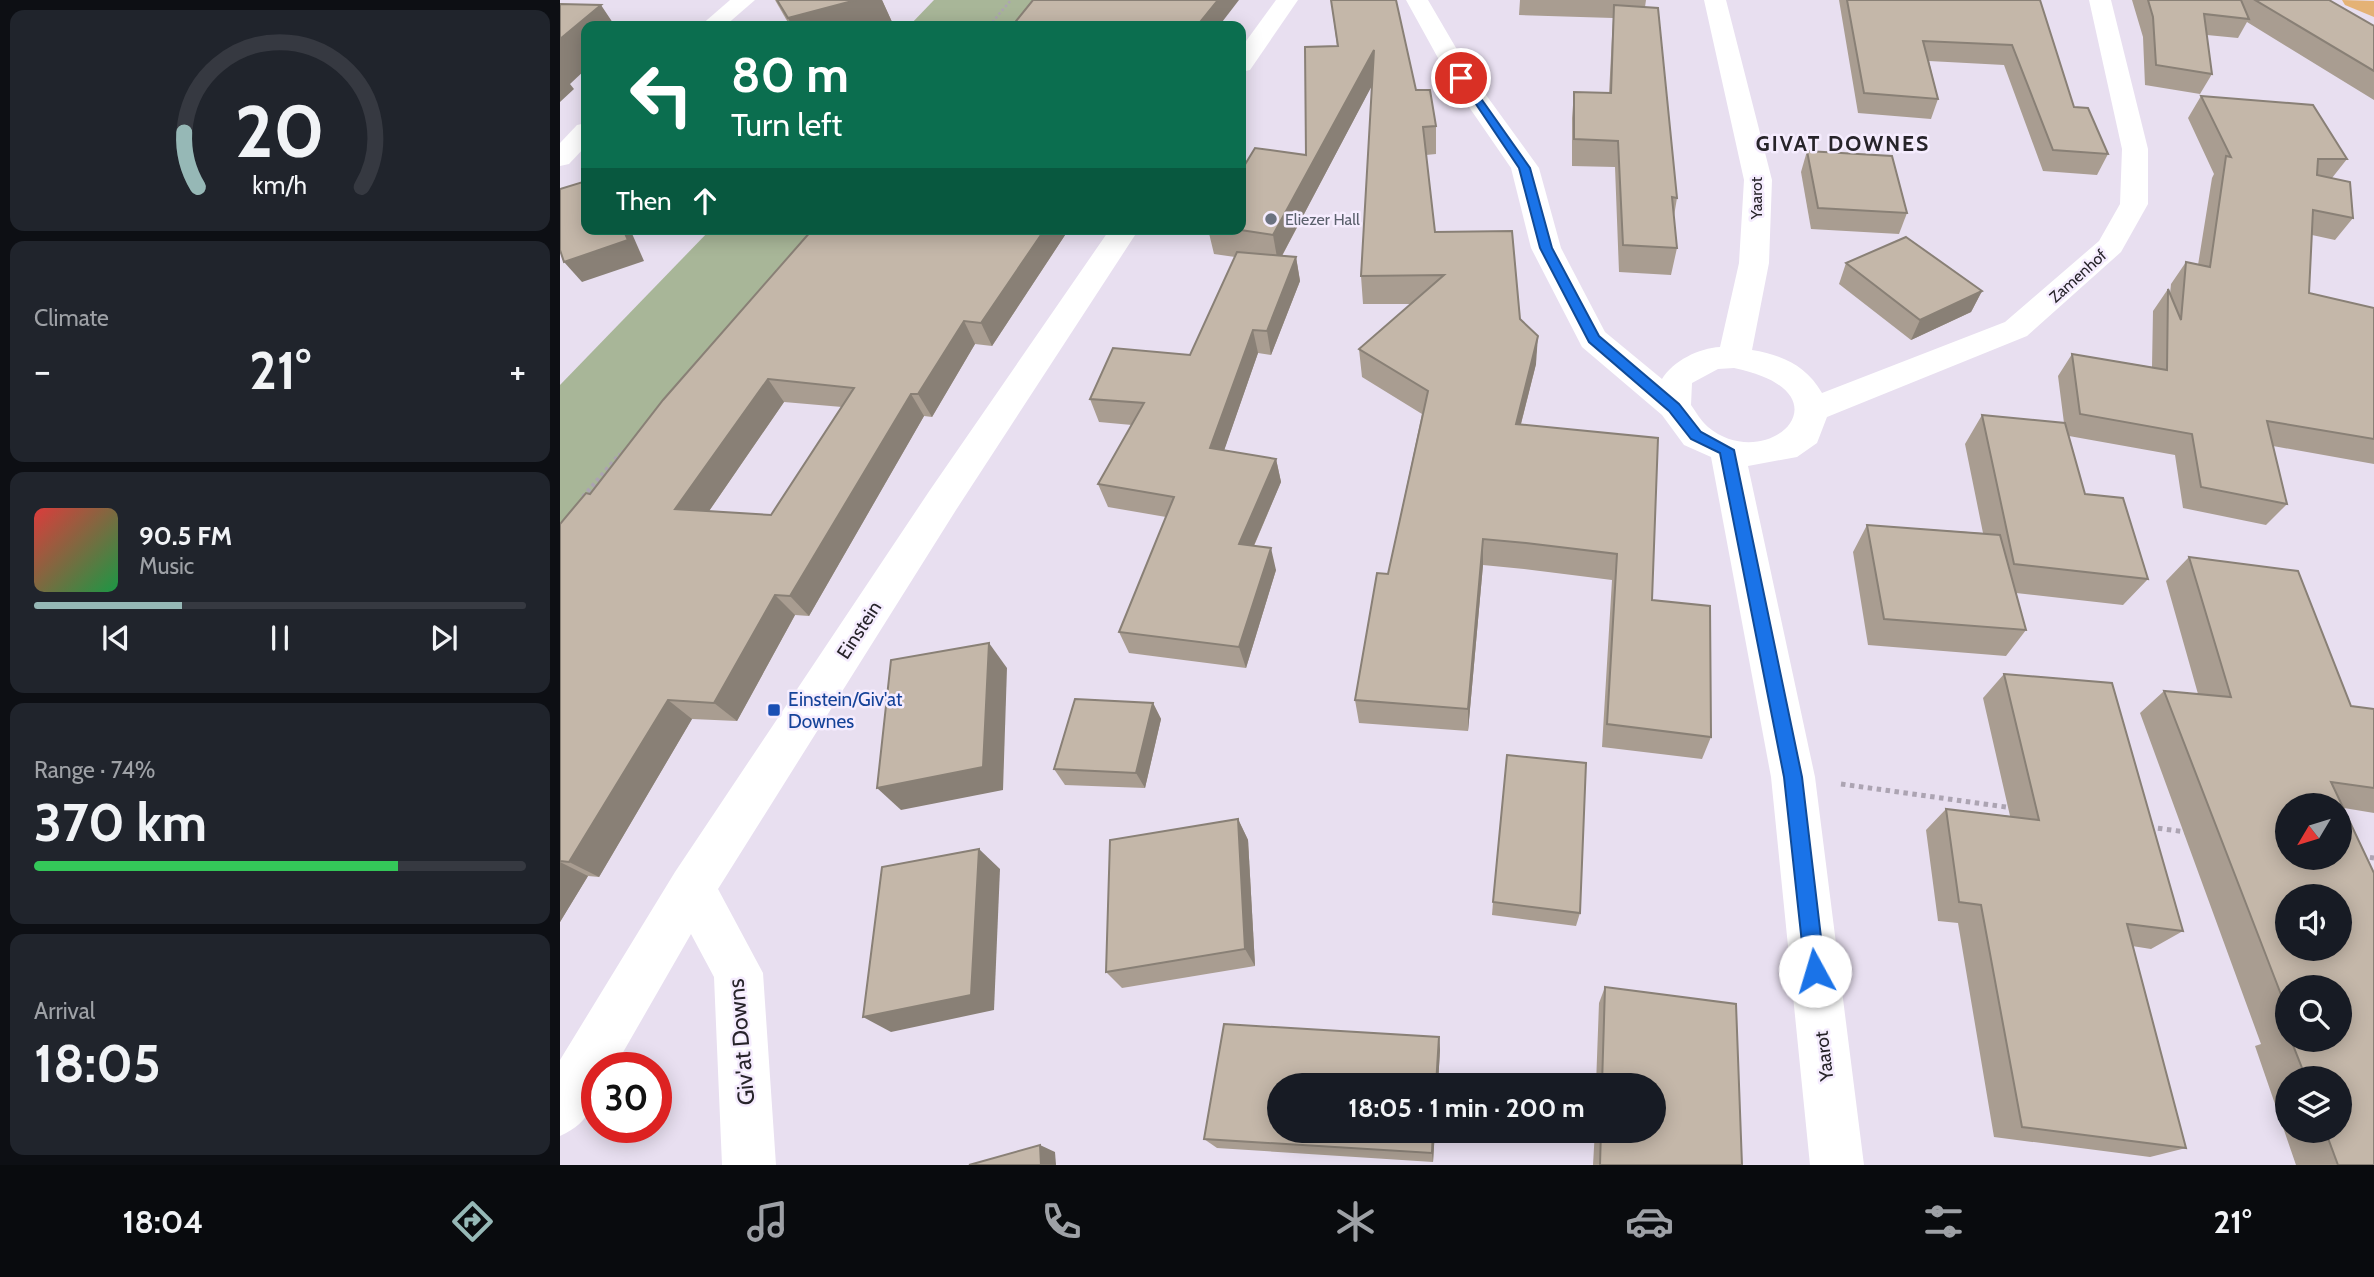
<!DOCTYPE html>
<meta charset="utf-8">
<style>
:root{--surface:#171b24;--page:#20242c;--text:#f1f3f6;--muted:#9ea1a6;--line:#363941;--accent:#96b8b6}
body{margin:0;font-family:Cabin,sans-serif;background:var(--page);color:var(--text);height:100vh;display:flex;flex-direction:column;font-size:26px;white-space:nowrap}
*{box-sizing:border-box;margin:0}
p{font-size:23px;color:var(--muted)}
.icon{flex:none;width:38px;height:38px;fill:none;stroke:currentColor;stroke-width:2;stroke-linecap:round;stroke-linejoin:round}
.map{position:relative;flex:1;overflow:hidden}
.side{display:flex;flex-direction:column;gap:10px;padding:10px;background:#0d0f14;width:560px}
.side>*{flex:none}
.hud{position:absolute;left:21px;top:21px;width:665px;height:214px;border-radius:14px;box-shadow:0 4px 18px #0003;background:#0b6e4f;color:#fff;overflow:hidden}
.needle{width:46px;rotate:232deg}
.controls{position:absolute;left:1715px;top:793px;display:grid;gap:14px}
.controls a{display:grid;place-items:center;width:77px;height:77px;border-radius:50%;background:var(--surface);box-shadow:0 4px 18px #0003;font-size:35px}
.speed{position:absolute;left:21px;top:1052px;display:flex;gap:14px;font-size:35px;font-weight:700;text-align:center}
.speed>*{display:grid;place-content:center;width:91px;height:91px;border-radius:50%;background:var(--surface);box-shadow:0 4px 18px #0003;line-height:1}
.speed .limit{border:10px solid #d22;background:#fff;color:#111}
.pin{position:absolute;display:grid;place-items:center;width:60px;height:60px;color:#fff;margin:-30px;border:4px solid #fff;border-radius:50%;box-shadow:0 2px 7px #0007}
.me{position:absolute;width:77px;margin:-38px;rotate:354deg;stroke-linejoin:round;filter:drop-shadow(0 0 5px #0008)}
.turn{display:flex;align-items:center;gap:24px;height:147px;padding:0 35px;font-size:32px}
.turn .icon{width:91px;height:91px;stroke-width:2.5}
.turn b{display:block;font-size:49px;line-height:60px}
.then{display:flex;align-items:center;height:66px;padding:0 35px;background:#0003;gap:14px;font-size:26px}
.big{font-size:52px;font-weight:700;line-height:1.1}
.side .tile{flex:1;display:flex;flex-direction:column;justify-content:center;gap:10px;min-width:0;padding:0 24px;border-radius:14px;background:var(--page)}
.side .dial{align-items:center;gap:0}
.dial svg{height:182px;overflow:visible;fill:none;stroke:var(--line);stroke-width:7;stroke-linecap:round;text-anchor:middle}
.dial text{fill:var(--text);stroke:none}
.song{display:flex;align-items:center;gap:21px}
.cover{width:84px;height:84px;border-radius:10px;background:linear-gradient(135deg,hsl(0 70% 55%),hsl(140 70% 35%))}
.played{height:7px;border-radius:4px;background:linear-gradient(90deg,var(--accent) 30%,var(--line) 30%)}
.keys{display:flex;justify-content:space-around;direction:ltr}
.heat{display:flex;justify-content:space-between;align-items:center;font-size:38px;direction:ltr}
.charge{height:10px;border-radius:5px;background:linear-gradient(90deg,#34c759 74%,var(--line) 0)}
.trip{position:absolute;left:707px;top:1073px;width:399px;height:70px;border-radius:35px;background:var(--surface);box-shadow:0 4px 18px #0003;font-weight:700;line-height:70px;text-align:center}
.tab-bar{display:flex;height:112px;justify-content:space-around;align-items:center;background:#090b0e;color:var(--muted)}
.tab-bar .icon{width:49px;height:49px}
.tab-bar .selected{color:var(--accent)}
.tab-bar b{font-size:32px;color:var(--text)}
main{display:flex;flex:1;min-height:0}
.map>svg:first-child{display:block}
.forest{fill:#a8b698}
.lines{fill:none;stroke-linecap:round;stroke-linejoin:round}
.path-far3{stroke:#aca4b2;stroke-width:2.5;stroke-dasharray:2.5 2.5;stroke-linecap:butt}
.path-far2{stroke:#aca4b2;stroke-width:3.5;stroke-dasharray:2.5 2.5;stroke-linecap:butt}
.path-far1{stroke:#aca4b2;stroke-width:4.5;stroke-dasharray:3.5 3.5;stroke-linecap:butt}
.path{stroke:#aca4b2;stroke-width:5;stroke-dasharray:4.5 4.5;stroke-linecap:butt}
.minor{fill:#fff;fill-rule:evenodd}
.major{fill:#e4b275;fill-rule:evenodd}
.wall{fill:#a99d91;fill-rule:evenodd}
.shaded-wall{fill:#898076}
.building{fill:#c4b7a9;stroke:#898076;stroke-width:2;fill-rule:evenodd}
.route{fill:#1a73e8;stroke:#114b97;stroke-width:2}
.worship-dot{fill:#6b7280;stroke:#f5ecfe;stroke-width:2.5}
.transit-dot{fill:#1a4fb4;stroke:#f5ecfe;stroke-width:2.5}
.labels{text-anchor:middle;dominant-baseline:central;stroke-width:5;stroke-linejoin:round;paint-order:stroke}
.far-street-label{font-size:16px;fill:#27242a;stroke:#f5ecfe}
.far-worship-label{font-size:16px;fill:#5b616d;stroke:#f5ecfe;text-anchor:start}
.street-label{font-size:19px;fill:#27242a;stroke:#f5ecfe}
.transit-label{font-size:19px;fill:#164399;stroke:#f5ecfe;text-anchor:start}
.far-district-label{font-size:21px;font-weight:bold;letter-spacing:2px;fill:#27242a;stroke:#f5ecfe}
.near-street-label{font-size:23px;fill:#27242a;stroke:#f5ecfe}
</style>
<main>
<section class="side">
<div class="tile dial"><svg viewBox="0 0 100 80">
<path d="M14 69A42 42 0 1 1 86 69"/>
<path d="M14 69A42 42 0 0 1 8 45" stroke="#96b8b6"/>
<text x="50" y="56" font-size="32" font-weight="700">20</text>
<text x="50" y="72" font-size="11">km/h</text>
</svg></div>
<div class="tile"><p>Climate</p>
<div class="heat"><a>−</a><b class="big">21°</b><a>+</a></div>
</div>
<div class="tile">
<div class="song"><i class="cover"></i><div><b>90.5 FM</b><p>Music</p></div></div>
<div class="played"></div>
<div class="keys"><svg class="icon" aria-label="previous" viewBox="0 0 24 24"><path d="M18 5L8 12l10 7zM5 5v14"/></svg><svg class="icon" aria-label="pause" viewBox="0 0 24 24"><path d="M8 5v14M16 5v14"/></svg><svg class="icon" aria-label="next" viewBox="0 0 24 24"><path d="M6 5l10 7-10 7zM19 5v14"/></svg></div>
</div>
<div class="tile"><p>Range · 74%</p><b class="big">370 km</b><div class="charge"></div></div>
<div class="tile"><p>Arrival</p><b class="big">18:05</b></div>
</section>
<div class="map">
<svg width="1814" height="1165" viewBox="0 0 1814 1165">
<rect width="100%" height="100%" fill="#e8dff0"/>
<!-- forest -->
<g class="forest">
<polygon points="374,0 477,0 453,26 349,26"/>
<polygon points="151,229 270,229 0,528 0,385"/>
</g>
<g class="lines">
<!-- path-far3 -->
<polyline class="path-far3" points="429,26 451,0"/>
<!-- path-far2 -->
<polyline class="path-far2" points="59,456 63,451"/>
<!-- path-far1 -->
<polyline class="path-far1" points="23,497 60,454"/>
<!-- path -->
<g class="path">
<polyline points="1281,784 1453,808"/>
<polyline points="1589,827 1626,832"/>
<polyline points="1801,856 1814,858"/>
</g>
<!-- minor -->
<g class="minor">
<polygon points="170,0 195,0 165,26 140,26"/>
<polygon points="716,0 738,0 690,70 681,72 681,48"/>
<path d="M846,0H868L913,77L979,168L1001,248L1045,332L1102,379C1113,361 1139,348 1160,347L1179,263L1184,180L1144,0H1166L1212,180L1209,263L1192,350C1222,355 1246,365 1262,393L1445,322L1539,241L1560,204L1562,149L1529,0H1551L1588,149V204L1561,252L1467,336L1267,417L1257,443L1237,457L1188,466L1255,777L1304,1165H1250L1211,777L1151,457L1124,445L1102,415L1022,347L971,248L951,168L889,78ZM1174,368C1295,393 1207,476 1148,427C1141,421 1136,412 1131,405L1132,383L1158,369Z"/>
<polygon points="26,123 26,146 9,164 0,166 0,143 17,125"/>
<path d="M550,229H579L396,510L158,889L203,973L216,1165H162L154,977L131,934L54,1068H37C37,1100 32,1122 0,1136V1060L115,872L370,490Z"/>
</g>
<!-- major -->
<polygon class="major" points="1782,0 1814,1 1814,17 1785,5"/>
</g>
<!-- wall -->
<g class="wall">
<polygon points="215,0 322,0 332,22 316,26 230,26"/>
<polygon points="771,0 856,90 876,126 876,154 866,155 875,232 960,319 976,364 961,424 1092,600 1151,737 1142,759 1042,747 1052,580 964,569 923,565 908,731 799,723 795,700 828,574 862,414 802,377 799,349 851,304 803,304 801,276 812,85 722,256 736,257 740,281 711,355 698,353 664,450 716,459 721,482 694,546 716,570 686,668 569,653 559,632 606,517 548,507 538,484 572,425 539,422 530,399 630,355 675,257 654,254 648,229 681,229 746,155 777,46"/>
<polygon points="960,0 1086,0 1085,7 1117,198 1114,216 1117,248 1111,275 1059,272 1055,167 1012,166 1012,118 1014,92 1049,93 1053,18 959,15"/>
<polygon points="1279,0 1480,0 1514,107 1548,154 1537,175 1483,171 1444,65 1369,61 1378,99 1371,119 1298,113"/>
<polygon points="1572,0 1769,0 1814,26 1814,100 1687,22 1678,38 1647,35 1652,74 1640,94 1585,85 1583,37"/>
<polygon points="1641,96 1787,159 1772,178 1793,218 1775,240 1752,235 1749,293 1814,308 1814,464 1713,446 1727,504 1706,525 1623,508 1615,455 1509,436 1525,494 1588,579 1563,605 1456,593 1466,630 1446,656 1308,645 1293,552 1307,525 1423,533 1405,444 1422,415 1504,423 1498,376 1512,354 1592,367 1593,311 1608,289 1610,294 1611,284 1626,262 1638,265 1652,178 1654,174 1628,118"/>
<polygon points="1247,151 1347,213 1339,234 1251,229 1241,172"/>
<path d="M509,229L432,346L415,344L372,417L364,416L249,616L235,615L177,721L132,719L39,877L28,876L0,922V524L30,494L250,231L249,230ZM224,402L282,407L211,515L149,511Z"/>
<polygon points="1286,263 1422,291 1411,312 1351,340 1279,284"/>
<path d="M1629,557L1791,706L1814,709V813L1784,808L1814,1165H1736L1695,1046L1701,1044L1580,713L1604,691L1638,694L1606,581ZM1727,987L1780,1040H1727ZM1727,1078H1780V1130H1727Z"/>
<polygon points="1444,674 1623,931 1591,949 1572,946 1626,1148 1590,1157 1434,1137 1398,923 1378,921 1366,830 1386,809 1450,816 1423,698"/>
<polygon points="593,703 601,719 585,788 505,785 494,769"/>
<polygon points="678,819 688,840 695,966 562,988 546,972"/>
<polygon points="933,902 1020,913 1016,926 932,915"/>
<polygon points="1045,987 1182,1165 1033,1165 1035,1130 1094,1130 1094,1085 1036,1085 1039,1003"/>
<polygon points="879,1037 880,1050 873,1162 657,1148 644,1139"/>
</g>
<!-- shaded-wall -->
<g class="shaded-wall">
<polygon points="296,0 322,0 332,22 316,26 232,26 228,18"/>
<polygon points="658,0 679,0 659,26 637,26"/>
<polygon points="41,5 55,26 26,26 26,69 10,84 14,89 0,102 0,39"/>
<polygon points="814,50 816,78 718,263 713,235"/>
<polygon points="63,229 70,229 84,261 22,282 4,262"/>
<polygon points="485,229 509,229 432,346 421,323"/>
<polygon points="736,257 740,281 711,355 707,331"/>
<polygon points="1422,291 1411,312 1351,340 1360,320"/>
<polygon points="404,321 415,344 372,417 358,394"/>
<polygon points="693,330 698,353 657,471 650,448"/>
<polygon points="978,336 976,364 954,451 956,424"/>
<polygon points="208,379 224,402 136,530 115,509"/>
<polygon points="351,394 364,416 249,616 230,596"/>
<polygon points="716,459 721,482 685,566 679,544"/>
<polygon points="923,539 923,565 908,731 908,709"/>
<polygon points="711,548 716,570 686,668 679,647"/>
<polygon points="215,595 235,615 177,721 154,703"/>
<polygon points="429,643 447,668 443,790 341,810 317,788"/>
<polygon points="108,700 132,719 39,877 9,862"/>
<polygon points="593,703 601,719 585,788 576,773"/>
<polygon points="678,819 688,840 695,966 685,949"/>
<polygon points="419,849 440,869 434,1010 331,1032 303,1017"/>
<polygon points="0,862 28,876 0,922"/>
<polygon points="879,1037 880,1050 878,1085 876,1085"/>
<polygon points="873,1130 875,1130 873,1162 872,1153"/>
<polygon points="480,1145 495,1152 496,1165 481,1165"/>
</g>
<!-- building -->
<g class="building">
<polygon points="217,0 296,0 228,18"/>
<polygon points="473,0 658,0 637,26 452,26"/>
<polygon points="771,0 836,0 856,90 870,90 876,126 863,127 875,232 952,231 960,319 978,336 956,424 1098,438 1092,600 1150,606 1151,737 1047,724 1057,554 966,543 923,539 908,709 795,700 817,573 828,574 868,391 799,349 884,275 801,276 814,50 713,235 674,229 681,229 681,171 695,148 746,155 745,47 778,46"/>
<polygon points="1287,0 1480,0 1514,107 1528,108 1548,154 1493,150 1452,45 1363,41 1378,99 1304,93"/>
<polygon points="1588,0 1681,0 1689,19 1644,14 1652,74 1596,65 1593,17"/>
<polygon points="1695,0 1769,0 1814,26 1814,71"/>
<polygon points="0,4 41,5 0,39"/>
<polygon points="1054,5 1098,8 1117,198 1112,197 1117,248 1063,245 1058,141 1014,139 1014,92 1051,93"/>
<polygon points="1641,96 1753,105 1787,159 1758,159 1757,175 1790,182 1793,218 1753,210 1749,293 1814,308 1814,439 1707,421 1727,504 1641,487 1632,434 1520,414 1512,354 1607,370 1608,289 1621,320 1626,262 1650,267 1666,156 1671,157"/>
<polygon points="1247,151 1332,156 1347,213 1258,208"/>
<polygon points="26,181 26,229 63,229 68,240 4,262 0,250 0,189"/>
<path d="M250,229H485L421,323L404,321L358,394H351L230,596L215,595L154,703L108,700L9,862L0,861V524L26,493L30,494L103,400L252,230ZM208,379L294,388L211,515L115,509Z"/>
<polygon points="1346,237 1422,291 1360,320 1286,263"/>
<polygon points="677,252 736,257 707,331 693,330 650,448 716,459 679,544 711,548 679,647 559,632 614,497 538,484 584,403 530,399 553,348 630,355"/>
<polygon points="1422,415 1505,423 1525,494 1563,498 1588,579 1454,564"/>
<polygon points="1307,525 1440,535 1466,630 1324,619"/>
<path d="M1629,557L1738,571L1791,706L1814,709V788L1771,782L1814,873V1165H1778L1765,1130H1780V1078H1746L1731,1040H1780V987H1727V1010L1604,691L1671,697ZM1727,805H1780V858H1727ZM1727,896H1780V948H1727Z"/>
<polygon points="429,643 423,767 317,788 331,660"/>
<polygon points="1444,674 1552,683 1623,931 1567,924 1626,1148 1462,1127 1421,905 1399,902 1386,809 1479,820"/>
<polygon points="515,699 593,703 576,773 494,769"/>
<polygon points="947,755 1026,763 1020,913 933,902"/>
<polygon points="678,819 685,949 546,972 550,840"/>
<polygon points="419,849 411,995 303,1017 322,867"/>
<polygon points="1045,987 1176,1004 1182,1165 1040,1165 1041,1130 1094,1130 1094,1085 1042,1085"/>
<polygon points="664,1024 879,1037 876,1085 719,1085 719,1130 873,1130 872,1153 644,1139"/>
<polygon points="480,1145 481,1165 409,1165"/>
</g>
<!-- route -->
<polygon class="route" points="897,76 905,76 970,168 992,248 1039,336 1119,404 1141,432 1174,450 1242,777 1265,971 1262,978 1255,981 1248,978 1245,971 1224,777 1160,453 1131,439 1109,411 1029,342 980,248 959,168"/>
<!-- markers -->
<circle class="worship-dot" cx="711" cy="219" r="7"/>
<rect class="transit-dot" x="207" y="703" width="14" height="14" rx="3.5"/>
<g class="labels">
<!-- far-street labels -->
<g class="far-street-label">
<text transform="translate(1196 198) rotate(-90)">Yaarot</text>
<text transform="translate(1518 276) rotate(-42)">Zamenhof</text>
</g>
<!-- far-worship labels -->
<g class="far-worship-label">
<text x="725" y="219">Eliezer Hall</text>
</g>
<!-- street labels -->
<g class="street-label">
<text transform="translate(299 630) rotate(-57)">Einstein</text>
<text transform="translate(1264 1056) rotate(-97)">Yaarot</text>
</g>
<!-- transit labels -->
<g class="transit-label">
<text x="228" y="699">Einstein/Giv'at<tspan x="228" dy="22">Downes</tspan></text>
</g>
<!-- far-district labels -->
<g class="far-district-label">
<text x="1283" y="143">GIVAT DOWNES</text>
</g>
<!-- near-street labels -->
<g class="near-street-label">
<text transform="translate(181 1042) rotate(-95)">Giv'at Downs</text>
</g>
</g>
</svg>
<div class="controls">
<a><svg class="needle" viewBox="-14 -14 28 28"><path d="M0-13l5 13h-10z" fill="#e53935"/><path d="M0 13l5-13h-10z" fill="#9ea1a6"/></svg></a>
<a><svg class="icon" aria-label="sound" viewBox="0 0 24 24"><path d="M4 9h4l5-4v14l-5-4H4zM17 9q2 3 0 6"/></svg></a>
<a><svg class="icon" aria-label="search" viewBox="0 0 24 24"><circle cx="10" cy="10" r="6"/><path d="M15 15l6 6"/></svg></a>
<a><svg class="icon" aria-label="layers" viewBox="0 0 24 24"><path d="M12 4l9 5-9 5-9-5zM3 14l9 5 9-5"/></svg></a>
</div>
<div class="speed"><div class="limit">30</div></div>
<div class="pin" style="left:901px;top:78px;background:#d93025"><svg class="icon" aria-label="arrive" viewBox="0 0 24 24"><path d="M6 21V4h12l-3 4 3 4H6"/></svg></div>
<svg class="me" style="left:1255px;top:971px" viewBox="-20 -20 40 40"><circle r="19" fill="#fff"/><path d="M0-13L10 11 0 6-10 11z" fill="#1a73e8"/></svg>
<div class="trip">18:05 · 1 min · 200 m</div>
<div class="hud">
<div class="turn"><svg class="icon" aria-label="left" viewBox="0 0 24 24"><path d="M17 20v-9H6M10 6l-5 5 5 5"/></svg><div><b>80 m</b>Turn left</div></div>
<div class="then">Then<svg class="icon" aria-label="ahead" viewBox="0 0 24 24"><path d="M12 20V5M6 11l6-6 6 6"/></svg></div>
</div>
</div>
</main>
<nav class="tab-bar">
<b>18:04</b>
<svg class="icon selected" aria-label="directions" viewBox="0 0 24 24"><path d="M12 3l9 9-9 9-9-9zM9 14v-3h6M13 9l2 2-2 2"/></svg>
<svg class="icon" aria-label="music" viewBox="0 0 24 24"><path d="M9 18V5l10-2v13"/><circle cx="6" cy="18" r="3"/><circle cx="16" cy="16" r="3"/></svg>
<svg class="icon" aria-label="phone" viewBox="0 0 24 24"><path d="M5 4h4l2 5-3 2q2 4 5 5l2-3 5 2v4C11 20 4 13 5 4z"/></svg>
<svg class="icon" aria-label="climate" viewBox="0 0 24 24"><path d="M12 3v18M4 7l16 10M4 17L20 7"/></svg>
<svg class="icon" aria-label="car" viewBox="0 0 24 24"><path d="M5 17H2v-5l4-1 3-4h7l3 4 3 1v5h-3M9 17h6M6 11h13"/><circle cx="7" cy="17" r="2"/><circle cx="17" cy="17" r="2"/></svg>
<svg class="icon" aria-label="filters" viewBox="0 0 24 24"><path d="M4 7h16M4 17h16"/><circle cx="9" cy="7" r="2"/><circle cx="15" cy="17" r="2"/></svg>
<b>21°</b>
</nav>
